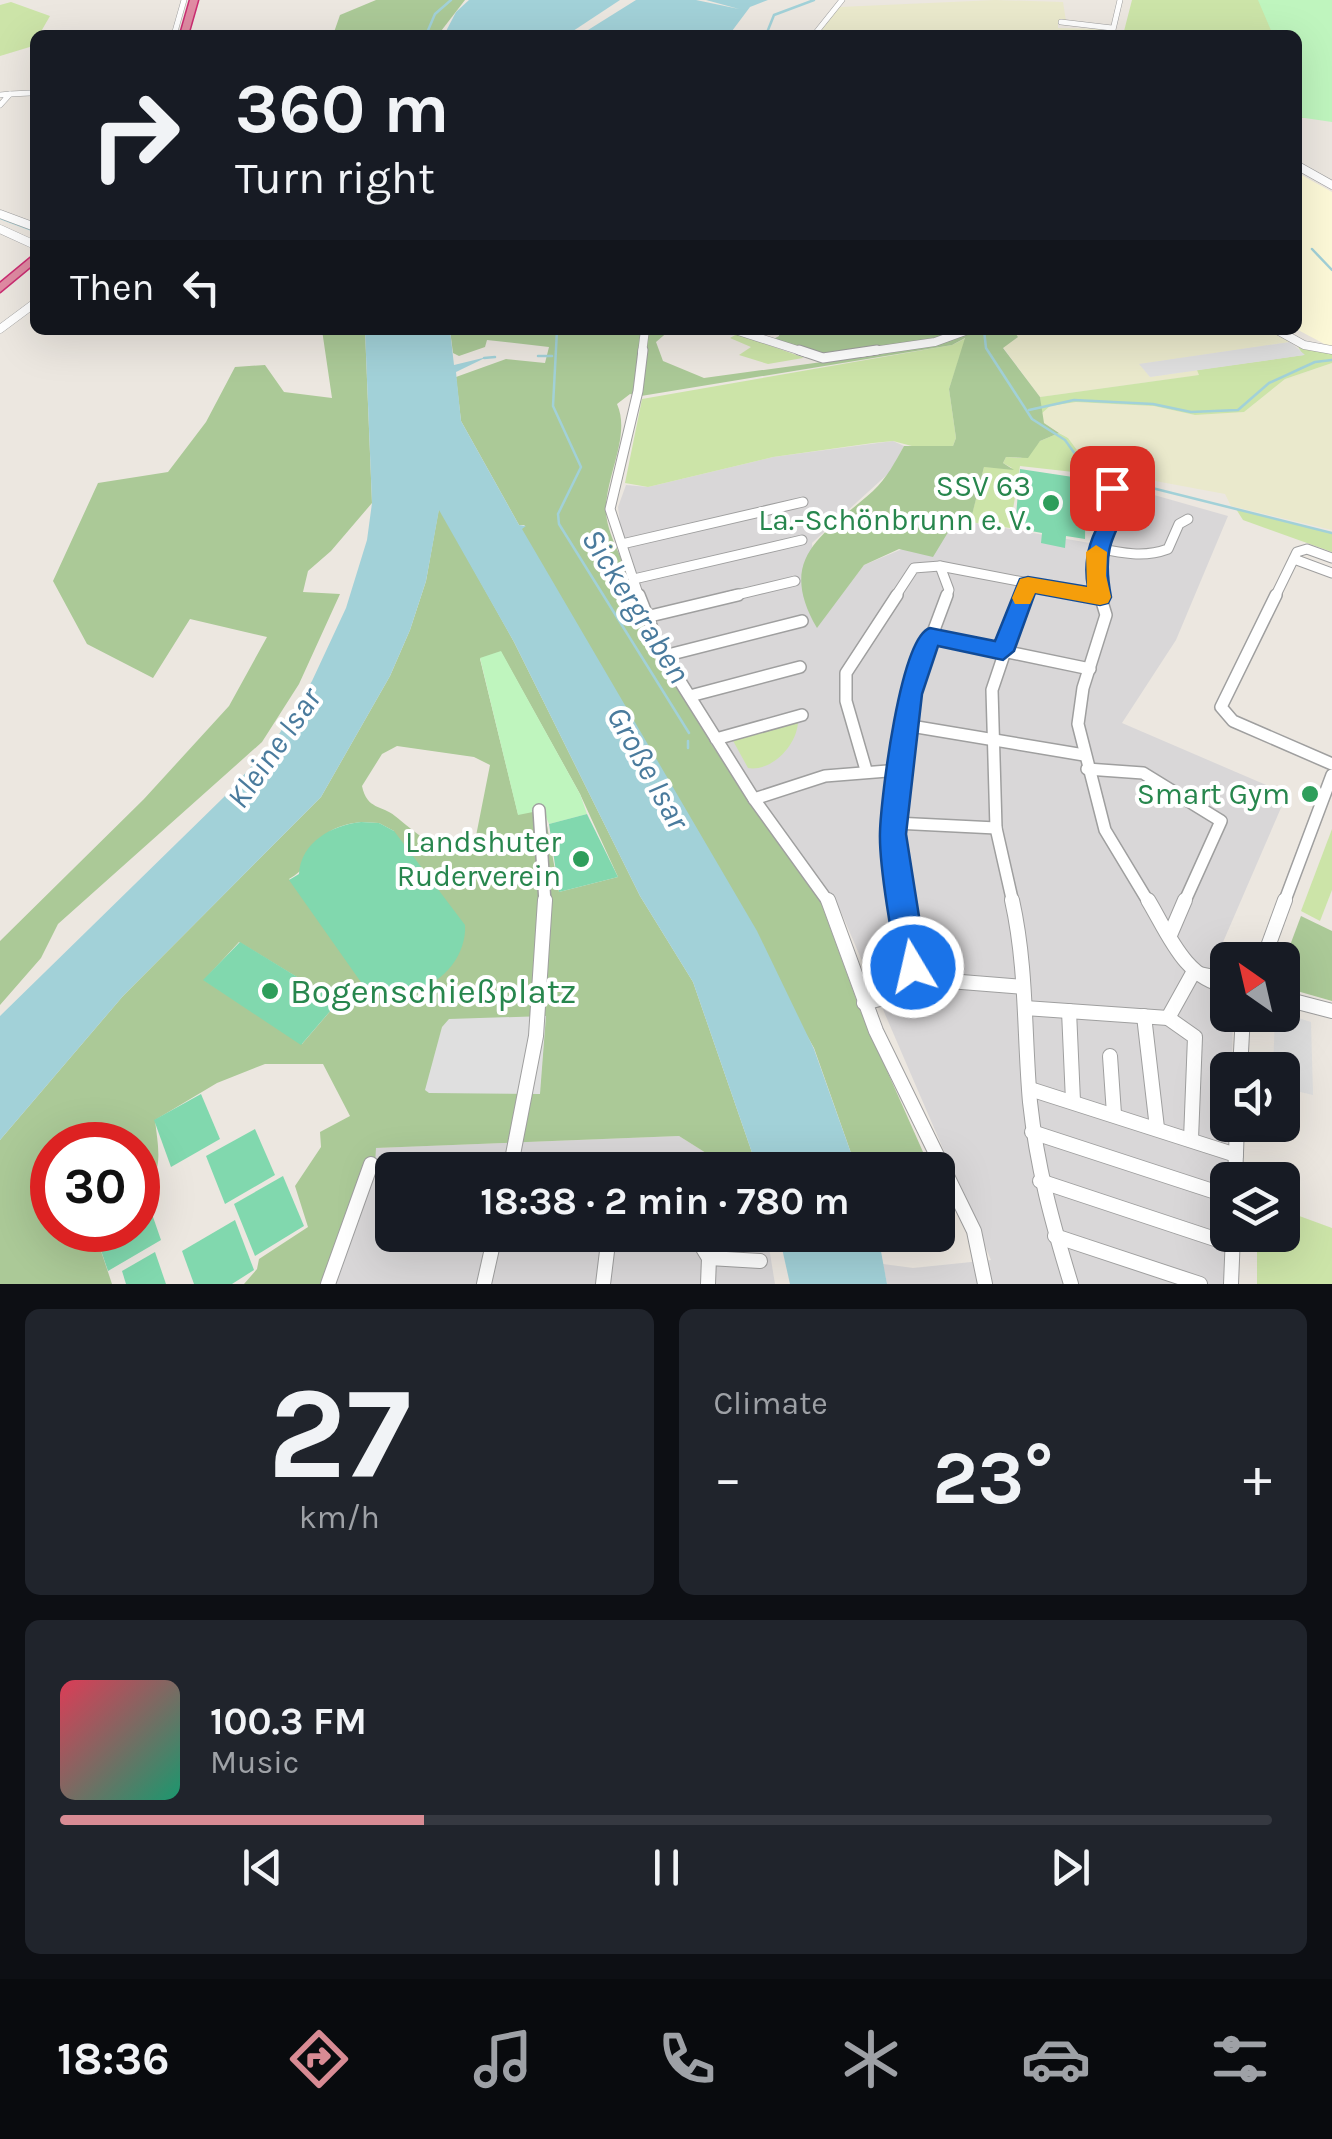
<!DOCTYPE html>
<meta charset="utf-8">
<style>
:root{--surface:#171b24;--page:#20242c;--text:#f1f3f6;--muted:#9ea1a6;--line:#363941;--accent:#d88b94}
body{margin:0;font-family:Karla,sans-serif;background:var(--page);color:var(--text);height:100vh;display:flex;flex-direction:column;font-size:38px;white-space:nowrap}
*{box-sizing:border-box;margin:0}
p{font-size:32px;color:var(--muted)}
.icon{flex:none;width:55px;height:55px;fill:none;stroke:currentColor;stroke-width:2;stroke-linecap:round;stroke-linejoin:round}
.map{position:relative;height:1284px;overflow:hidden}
.side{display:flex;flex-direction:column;gap:25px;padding:25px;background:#0d0f14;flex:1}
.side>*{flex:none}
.banner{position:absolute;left:30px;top:30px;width:1272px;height:305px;border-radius:15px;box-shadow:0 10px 40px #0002;background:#171b24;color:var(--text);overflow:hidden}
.needle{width:65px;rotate:326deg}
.tools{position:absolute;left:1210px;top:942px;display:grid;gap:20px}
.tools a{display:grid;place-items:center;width:90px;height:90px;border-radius:15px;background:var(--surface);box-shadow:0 10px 40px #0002;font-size:50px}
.speed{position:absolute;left:30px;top:1122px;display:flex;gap:20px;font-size:50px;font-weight:700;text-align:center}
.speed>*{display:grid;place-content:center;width:130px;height:130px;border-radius:50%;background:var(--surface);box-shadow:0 10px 40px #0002;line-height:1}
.speed .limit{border:15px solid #d22;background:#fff;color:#111}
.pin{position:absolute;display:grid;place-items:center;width:85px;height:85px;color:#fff;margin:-42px;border-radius:20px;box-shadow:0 5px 15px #0006}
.me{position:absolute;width:110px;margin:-55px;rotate:351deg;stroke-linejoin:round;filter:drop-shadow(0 0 8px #0008)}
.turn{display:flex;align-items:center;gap:35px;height:210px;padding:0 40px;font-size:45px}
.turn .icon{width:130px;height:130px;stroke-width:2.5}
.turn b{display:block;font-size:70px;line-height:85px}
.then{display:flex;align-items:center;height:95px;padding:0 40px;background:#0003;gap:20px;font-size:38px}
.big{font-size:75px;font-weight:700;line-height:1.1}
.side .card{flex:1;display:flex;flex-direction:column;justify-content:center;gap:15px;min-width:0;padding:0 35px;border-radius:15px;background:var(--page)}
.side .dial{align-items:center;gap:0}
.dial b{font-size:130px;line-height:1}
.song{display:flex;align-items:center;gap:30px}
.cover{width:120px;height:120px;border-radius:15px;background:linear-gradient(135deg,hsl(350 70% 55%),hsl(160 70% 35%))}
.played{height:10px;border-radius:5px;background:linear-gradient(90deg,var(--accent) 30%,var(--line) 30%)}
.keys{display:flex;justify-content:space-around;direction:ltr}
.heat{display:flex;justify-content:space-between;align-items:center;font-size:55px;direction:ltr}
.side .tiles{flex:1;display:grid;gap:25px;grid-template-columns:1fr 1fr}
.card:last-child{grid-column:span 2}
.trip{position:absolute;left:375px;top:1152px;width:580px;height:100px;border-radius:15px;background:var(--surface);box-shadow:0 10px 40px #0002;font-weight:700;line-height:100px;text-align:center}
.tabs{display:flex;height:160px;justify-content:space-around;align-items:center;background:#090b0e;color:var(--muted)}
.tabs .icon{width:70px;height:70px}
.tabs .current{color:var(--accent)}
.tabs b{font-size:45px;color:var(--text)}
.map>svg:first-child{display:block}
.residential{fill:#d9d7d8}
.education{fill:#fdf9d8}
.farmland{fill:#eae9cc}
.grass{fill:#cce4a8}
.forest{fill:#abc997;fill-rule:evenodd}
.park{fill:#bff5be}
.pitch{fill:#81d8ae}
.parking{fill:#dfdfdf}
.water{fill:#a2d1d8}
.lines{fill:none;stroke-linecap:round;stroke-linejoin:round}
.stream{stroke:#a2d1d8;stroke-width:2.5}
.minor-far4-casing{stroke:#9f9f9f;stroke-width:6}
.minor-far3-casing{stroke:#9f9f9f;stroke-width:9}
.minor-far2-casing{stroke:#9f9f9f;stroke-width:11}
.minor-far1-casing{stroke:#9f9f9f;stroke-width:14}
.minor-casing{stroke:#9f9f9f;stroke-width:16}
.highway-casing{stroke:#cb2d72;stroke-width:3}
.minor-far4{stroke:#fff;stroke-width:5}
.minor-far3{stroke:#fff;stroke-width:8}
.minor-far2{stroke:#fff;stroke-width:9}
.minor-far1{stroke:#fff;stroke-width:11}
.minor{stroke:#fff;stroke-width:14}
.highway{fill:#e08ba3;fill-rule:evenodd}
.route{fill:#1a73e8;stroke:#114b97;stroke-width:2.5}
.slow{fill:#f59e0b}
.leisure-dot{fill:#2e9e5b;stroke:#fff;stroke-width:4}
.labels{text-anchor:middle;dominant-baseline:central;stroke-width:8;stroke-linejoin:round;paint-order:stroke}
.leisure-label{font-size:30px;fill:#27864d;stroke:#fff;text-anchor:end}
.water-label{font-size:32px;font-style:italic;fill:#4a7b9d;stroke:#fff}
.near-leisure-label{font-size:35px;fill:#27864d;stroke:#fff;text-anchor:start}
</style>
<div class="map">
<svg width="1332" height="1284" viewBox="0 0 1332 1284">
<rect width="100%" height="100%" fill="#ece7e0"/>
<!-- residential -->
<g class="residential">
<polygon points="893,441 904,446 890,472 812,543 817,627 864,565 950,529 967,530 970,522 1101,545 1133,489 1228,516 1176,640 1122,723 1287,794 1214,963 1227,971 1228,1015 1233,1015 1232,1070 1228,1070 1228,1125 1231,1125 1227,1284 887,1284 883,1264 913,1268 991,1260 841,912 754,793 660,641 622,539 618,507 626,485 648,487 773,457"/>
<polygon points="679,1136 733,1170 392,1170 392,1235 767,1235 775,1284 331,1284 375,1164 375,1148"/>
</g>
<!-- education -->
<polygon class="education" points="1298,173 1332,192 1332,348 1298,330"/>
<!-- farmland -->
<g class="farmland">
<polygon points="995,0 1063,2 1066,21 1058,22 1058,28 1104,29 1105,35 814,35 840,7"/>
<polygon points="1013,330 1274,330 1290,342 1140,364 1150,377 1197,370 1200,375 1040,397 1003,347 1018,337"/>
<polygon points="1332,363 1332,530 1231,506 1225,494 1091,469 1068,438 1044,423 1041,414 1050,406 1076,402 1154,406 1195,415 1244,412 1285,379"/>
</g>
<!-- grass -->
<g class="grass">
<polygon points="1132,0 1332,0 1319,118 1298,118 1298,35 1123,35"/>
<polygon points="11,2 50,16 39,35 35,35 33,46 0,56 0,5"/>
<polygon points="737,334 802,357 803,358 768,364 739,355 751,347 730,338"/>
<polygon points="966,338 949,389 956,438 953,446 923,449 893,441 873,443 773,457 648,487 625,483 642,399 952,345"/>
<polygon points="1297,345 1332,351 1332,363 1285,379 1244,412 1195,415 1154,406 1076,402 1050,406 1041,414 1040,397 1199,375 1197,370 1303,355"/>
<polygon points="1059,433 1068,438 1091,469 1126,478 1020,466 1010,528 970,522 984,467 1012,468 1003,463 1006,457 1021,458 1040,441"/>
<polygon points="1236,509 1332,533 1332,552 1243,520"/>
<path d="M791,720L798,722C797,745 772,772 748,768L731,737L777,723L785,726Z"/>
<polygon points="1332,829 1332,890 1320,921 1301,911"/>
<polygon points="1283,1210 1332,1228 1332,1284 1257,1284 1257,1235 1282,1235"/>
</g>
<!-- forest -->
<g class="forest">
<polygon points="376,0 465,0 438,35 333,35 340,15"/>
<polygon points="322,330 365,330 372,503 331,551 308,571 303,592 340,594 299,684 262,742 58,924 41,958 0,1005 0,941 144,799 229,706 267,637 190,619 153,678 87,644 53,581 98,483 168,472 206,422 235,367 265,365 284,392 332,398"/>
<path d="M450,330H670L656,342L663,361L704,378L822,362L772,340L779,336L780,330H1013L1018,337L1003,348L1040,397L1044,423L1059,433L1040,441L1028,458L1006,457L1003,463L1014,470L984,467L968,531L950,529L933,557L899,549L864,565L817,628C775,556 825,534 873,491C887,478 895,462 904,446H953L956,438L949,389L965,338L952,345L641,396L630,394L617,404C631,435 606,475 606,510C606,533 624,561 632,583V595L712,745L820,900L861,1012L931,1170H857L814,1048L521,529L525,525H519L461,421L456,377L506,359L545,363L549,347L487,340L485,347L459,356L453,353Z"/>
<path d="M439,508L514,642L640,896L693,982L758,1170H733L679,1136L376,1148L375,1164L331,1284H244L257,1269L259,1259L308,1227L295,1186L321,1147L320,1132L350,1116L323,1064H265L217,1083L155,1120C158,1148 166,1176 138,1194V1145H52V1230H94L112,1284H0V1140L123,996L321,797L390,676L410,630L426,581ZM501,652L580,794L618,877L559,892L544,809L518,814L480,659ZM397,746L474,757L490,765L476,836L466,847L450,854C425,841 416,833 395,816C382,805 367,810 362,786L382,754ZM361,822L379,823L394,831L399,988L384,986L289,879C323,861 303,829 361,822ZM239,942L338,1002L302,1044L204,980Z"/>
<polygon points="1301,916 1332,931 1332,1001 1283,987 1283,964"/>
</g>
<!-- park -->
<g class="park">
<polygon points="1258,0 1332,0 1332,122 1298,117 1298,35 1273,35"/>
<polygon points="501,651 580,794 587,814 549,824 543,810 518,815 480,658"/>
</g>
<!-- pitch -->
<g class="pitch">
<polygon points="1020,469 1086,479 1085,539 1066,536 1065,548 1041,543 1042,533 1015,528"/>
<polygon points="587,814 618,877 559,892 549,824"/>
<path d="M361,822L379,823L394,831L465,925C467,953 444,984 416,988C397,990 387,985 370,995L289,880L299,874C301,842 332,825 361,822Z"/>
<polygon points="240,942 338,1002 301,1045 203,980"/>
<polygon points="201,1094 220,1139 171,1167 154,1120"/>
<polygon points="255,1129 275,1175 225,1204 206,1156"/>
<polygon points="283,1176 304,1226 255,1256 234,1204"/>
<polygon points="144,1191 161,1240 108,1271 94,1230 138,1230 138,1194"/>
<polygon points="235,1220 254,1270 232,1284 194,1284 182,1251"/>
<polygon points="155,1252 166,1284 126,1284 122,1271"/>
</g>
<!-- parking -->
<g class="parking">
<polygon points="1290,342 1305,355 1150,377 1139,364"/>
<polygon points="1283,1013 1311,1022 1313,1095 1283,1088 1282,1070 1273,1070 1275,1015"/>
<polygon points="546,1016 540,1094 429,1093 425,1090 442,1027 449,1019"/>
</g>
<!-- water -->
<g class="water">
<polygon points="469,0 620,0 567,35 444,35 456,12"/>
<polygon points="636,0 696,0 739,9 706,0 768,0 750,7 729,35 580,35"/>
<polygon points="365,330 450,330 454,365 487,357 456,372 461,421 519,525 526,526 522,529 757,931 814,1049 857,1170 758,1170 693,982 640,896 514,642 439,510 426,581 410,630 390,676 321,797 123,996 0,1140 0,1016 224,797 276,739 312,681 346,608 367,540 372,503"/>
<polygon points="779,1235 878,1235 887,1284 790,1284"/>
</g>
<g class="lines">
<!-- stream -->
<g class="stream">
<polyline points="426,35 435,14 451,0"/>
<polyline points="766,35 774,15 814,0"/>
<polyline points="0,218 35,231"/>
<polyline points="1312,249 1332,270"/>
<polyline points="557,330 553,406 581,467 558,514 559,524 689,733"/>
<polyline points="984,330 986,348 1032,419 1065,440 1088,472 1332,533"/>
<polyline points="538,356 552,356"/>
<polyline points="484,358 495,357"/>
<polyline points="1029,410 1074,400 1153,404 1191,412 1238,410 1269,383 1315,362 1332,360"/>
<polyline points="688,741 688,748"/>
</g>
<!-- minor-far4 casing -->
<g class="minor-far4-casing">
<g id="minor-far4">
<polyline points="1061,22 1112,28"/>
<polyline points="1112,34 1120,0"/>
<polyline points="174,35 184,0"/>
<polyline points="814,35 842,0"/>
<polyline points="10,94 30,93"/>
<polyline points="0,95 10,94 0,105"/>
</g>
</g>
<!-- minor-far3 casing -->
<g class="minor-far3-casing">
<g id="minor-far3">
<polyline points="1298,166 1332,185"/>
<polyline points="0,214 35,227"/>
<polyline points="0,229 35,245"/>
<polyline points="0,329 35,303"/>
<polyline points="735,330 807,353"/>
<polyline points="1277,330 1304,345 1332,350"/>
<polyline points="642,353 645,330"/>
<polyline points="859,353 935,342 968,330"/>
</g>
</g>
<!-- minor-far2 casing -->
<g class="minor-far2-casing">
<g id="minor-far2">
<polyline points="799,350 823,358 877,350"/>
<polyline points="622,544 803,502"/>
<path d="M1097,548C1121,553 1144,558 1168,549L1179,524L1188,519"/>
<polyline points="1294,559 1332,573"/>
<polyline points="940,566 949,590 946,597"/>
<polyline points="634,579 802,540"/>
<polyline points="639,597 610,509 638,391 643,350"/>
<polyline points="728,597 795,581"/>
<polyline points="895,597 914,568 940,566 1101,597"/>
<polyline points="1024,597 1028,584"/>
<path d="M1101,597C1088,551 1107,530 1128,491L1116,486L1112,492L1120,504"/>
<polyline points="1275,597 1297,552 1307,549 1332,558"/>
</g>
</g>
<!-- minor-far1 casing -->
<g class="minor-far1-casing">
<g id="minor-far1">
<polyline points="639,595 661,651 754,799 829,903"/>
<polyline points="1089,595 1101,597"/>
<polyline points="1100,595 1106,615 1083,688 1078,724 1105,830 1149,903"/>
<polyline points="1276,595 1221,707 1233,721 1332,764"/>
<polyline points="646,617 738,595"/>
<polyline points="931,636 1090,669"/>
<polyline points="664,656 802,621"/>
<polyline points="690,696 800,667"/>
<polyline points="905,725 1084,755"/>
<polyline points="716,739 802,715"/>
<polyline points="1087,769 1143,773 1221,821 1184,903"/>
<polyline points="866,770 846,701 846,673 897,595"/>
<polyline points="754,799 825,776 900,770"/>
<polyline points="539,810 545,903"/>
<polyline points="895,823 996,828"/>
<polyline points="904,903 893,834 910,694 947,595"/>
<polyline points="1013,903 996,828 992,690 1024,595"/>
<polyline points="1284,903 1332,775"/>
</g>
</g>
<!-- minor casing -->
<g class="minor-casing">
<g id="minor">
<polyline points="828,900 876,1031 974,1231 985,1284"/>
<polyline points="903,900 917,989"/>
<path d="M1012,900C1027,967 1024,1035 1030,1102C1037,1167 1052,1222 1071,1284"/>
<path d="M1148,900C1168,933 1185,980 1228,986"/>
<polyline points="1170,935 1185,900"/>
<polyline points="1263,960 1285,900"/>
<polyline points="1195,973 1228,980"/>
<polyline points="1282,998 1332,1011"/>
<polyline points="864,1003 949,981 1023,987"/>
<polyline points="1025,1008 1168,1018 1193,973"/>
<polyline points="1069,1011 1073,1101"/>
<polyline points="1144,1016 1157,1128"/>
<polyline points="1168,1018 1195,1037 1191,1139"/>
<polyline points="1110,1056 1114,1114"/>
<polyline points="1240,1070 1243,1015"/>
<polyline points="1030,1089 1236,1155"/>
<polyline points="1032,1132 1228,1196"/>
<polyline points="510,1170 536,1036 545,900"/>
<polyline points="1235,1180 1237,1125"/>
<polyline points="1040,1181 1233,1245"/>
<polyline points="695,1235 709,1258 708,1284"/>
<polyline points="1055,1236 1200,1284"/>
<polyline points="709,1258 760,1261"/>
<polyline points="328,1284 371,1164"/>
<polyline points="484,1284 495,1235"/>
<polyline points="603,1284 609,1235"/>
<polyline points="1231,1284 1233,1235"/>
</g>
</g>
<!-- highway casing -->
<g class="highway-casing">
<g id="highway">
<polygon points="190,0 198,0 188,35 180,35"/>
<polygon points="35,254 35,263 0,292 0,283"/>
</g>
</g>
<!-- minor-far4 -->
<use href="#minor-far4" class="minor-far4"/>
<!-- minor-far3 -->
<use href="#minor-far3" class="minor-far3"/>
<!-- minor-far2 -->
<use href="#minor-far2" class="minor-far2"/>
<!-- minor-far1 -->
<use href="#minor-far1" class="minor-far1"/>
<!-- minor -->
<use href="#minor" class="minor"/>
<!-- highway -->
<use href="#highway" class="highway"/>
</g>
<!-- route -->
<path class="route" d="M1112,482L1120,484L1130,504C1109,540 1103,556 1111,597L1108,603L1100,605L1035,593L1014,651L1003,660L938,646L922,694L906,834L927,967L923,976L913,980L903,976C892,953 879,860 880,832C881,799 900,637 930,628L995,641L1020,579L1028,577L1088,587C1082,555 1093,532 1110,504L1103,488Z"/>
<!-- slow -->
<polygon class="slow" points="1096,545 1107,552 1106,576 1111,597 1108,603 1100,605 1035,593 1030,604 1015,604 1012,598 1020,579 1028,577 1087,587 1086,552"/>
<!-- markers -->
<g class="leisure-dot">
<circle cx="1051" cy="503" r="10"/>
<circle cx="1310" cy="794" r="10"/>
<circle cx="581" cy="859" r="10"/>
<circle cx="270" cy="991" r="10"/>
</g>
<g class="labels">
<!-- leisure labels -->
<g class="leisure-label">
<text x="1031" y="486">SSV 63<tspan x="1031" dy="34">La.-Schönbrunn e. V.</tspan></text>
<text x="1290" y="794">Smart Gym</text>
<text x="561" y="842">Landshuter<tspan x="561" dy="34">Ruderverein</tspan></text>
</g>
<!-- water labels -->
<g class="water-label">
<text transform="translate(636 606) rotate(58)">Sickergraben</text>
<text transform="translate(274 748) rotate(-55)">Kleine Isar</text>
<text transform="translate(648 768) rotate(61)">Große Isar</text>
</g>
<!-- near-leisure labels -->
<g class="near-leisure-label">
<text x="290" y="991">Bogenschießplatz</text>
</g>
</g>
</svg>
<div class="tools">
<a><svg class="needle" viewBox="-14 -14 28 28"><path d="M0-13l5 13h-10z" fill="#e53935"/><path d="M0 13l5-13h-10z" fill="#9ea1a6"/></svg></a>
<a><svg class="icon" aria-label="sound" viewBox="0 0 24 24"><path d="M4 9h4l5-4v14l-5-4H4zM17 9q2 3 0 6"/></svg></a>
<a><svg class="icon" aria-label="layers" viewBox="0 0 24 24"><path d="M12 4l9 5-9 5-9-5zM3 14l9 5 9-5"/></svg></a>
</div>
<div class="speed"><div class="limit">30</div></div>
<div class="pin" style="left:1112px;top:488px;background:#d93025"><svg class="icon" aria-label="arrive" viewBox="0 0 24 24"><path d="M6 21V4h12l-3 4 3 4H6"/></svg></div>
<svg class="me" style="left:913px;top:967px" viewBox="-20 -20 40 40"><circle r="17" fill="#1a73e8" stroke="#fff" stroke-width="3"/><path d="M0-11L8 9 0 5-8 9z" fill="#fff"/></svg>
<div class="trip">18:38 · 2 min · 780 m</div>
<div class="banner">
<div class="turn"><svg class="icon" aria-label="right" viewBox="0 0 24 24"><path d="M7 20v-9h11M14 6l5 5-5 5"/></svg><div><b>360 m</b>Turn right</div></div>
<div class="then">Then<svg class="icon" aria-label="left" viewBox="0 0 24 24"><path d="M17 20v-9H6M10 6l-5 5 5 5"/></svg></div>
</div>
</div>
<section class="side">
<div class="tiles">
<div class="card dial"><b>27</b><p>km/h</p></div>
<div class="card"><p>Climate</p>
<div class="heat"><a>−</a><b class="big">23°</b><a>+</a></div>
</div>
<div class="card">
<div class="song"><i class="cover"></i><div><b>100.3 FM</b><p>Music</p></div></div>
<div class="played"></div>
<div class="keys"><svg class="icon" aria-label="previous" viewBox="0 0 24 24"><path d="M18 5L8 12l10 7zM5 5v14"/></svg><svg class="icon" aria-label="pause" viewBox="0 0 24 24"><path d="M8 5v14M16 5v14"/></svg><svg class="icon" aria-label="next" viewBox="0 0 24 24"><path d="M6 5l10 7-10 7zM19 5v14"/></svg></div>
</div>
</div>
</section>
<nav class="tabs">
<b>18:36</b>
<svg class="icon current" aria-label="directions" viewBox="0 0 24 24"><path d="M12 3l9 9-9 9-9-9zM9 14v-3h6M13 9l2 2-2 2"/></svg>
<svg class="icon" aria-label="music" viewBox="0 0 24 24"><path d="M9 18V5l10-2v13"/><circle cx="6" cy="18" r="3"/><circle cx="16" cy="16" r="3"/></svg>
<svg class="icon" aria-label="phone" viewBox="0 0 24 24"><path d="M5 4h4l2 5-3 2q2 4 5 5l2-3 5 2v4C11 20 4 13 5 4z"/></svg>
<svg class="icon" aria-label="climate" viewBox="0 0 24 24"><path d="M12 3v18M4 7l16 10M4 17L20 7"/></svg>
<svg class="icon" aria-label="car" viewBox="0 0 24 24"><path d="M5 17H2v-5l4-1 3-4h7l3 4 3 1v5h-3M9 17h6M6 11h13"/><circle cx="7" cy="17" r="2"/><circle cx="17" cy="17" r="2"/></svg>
<svg class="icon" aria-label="filters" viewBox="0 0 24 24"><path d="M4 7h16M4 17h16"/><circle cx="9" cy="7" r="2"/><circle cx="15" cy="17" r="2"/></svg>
</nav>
